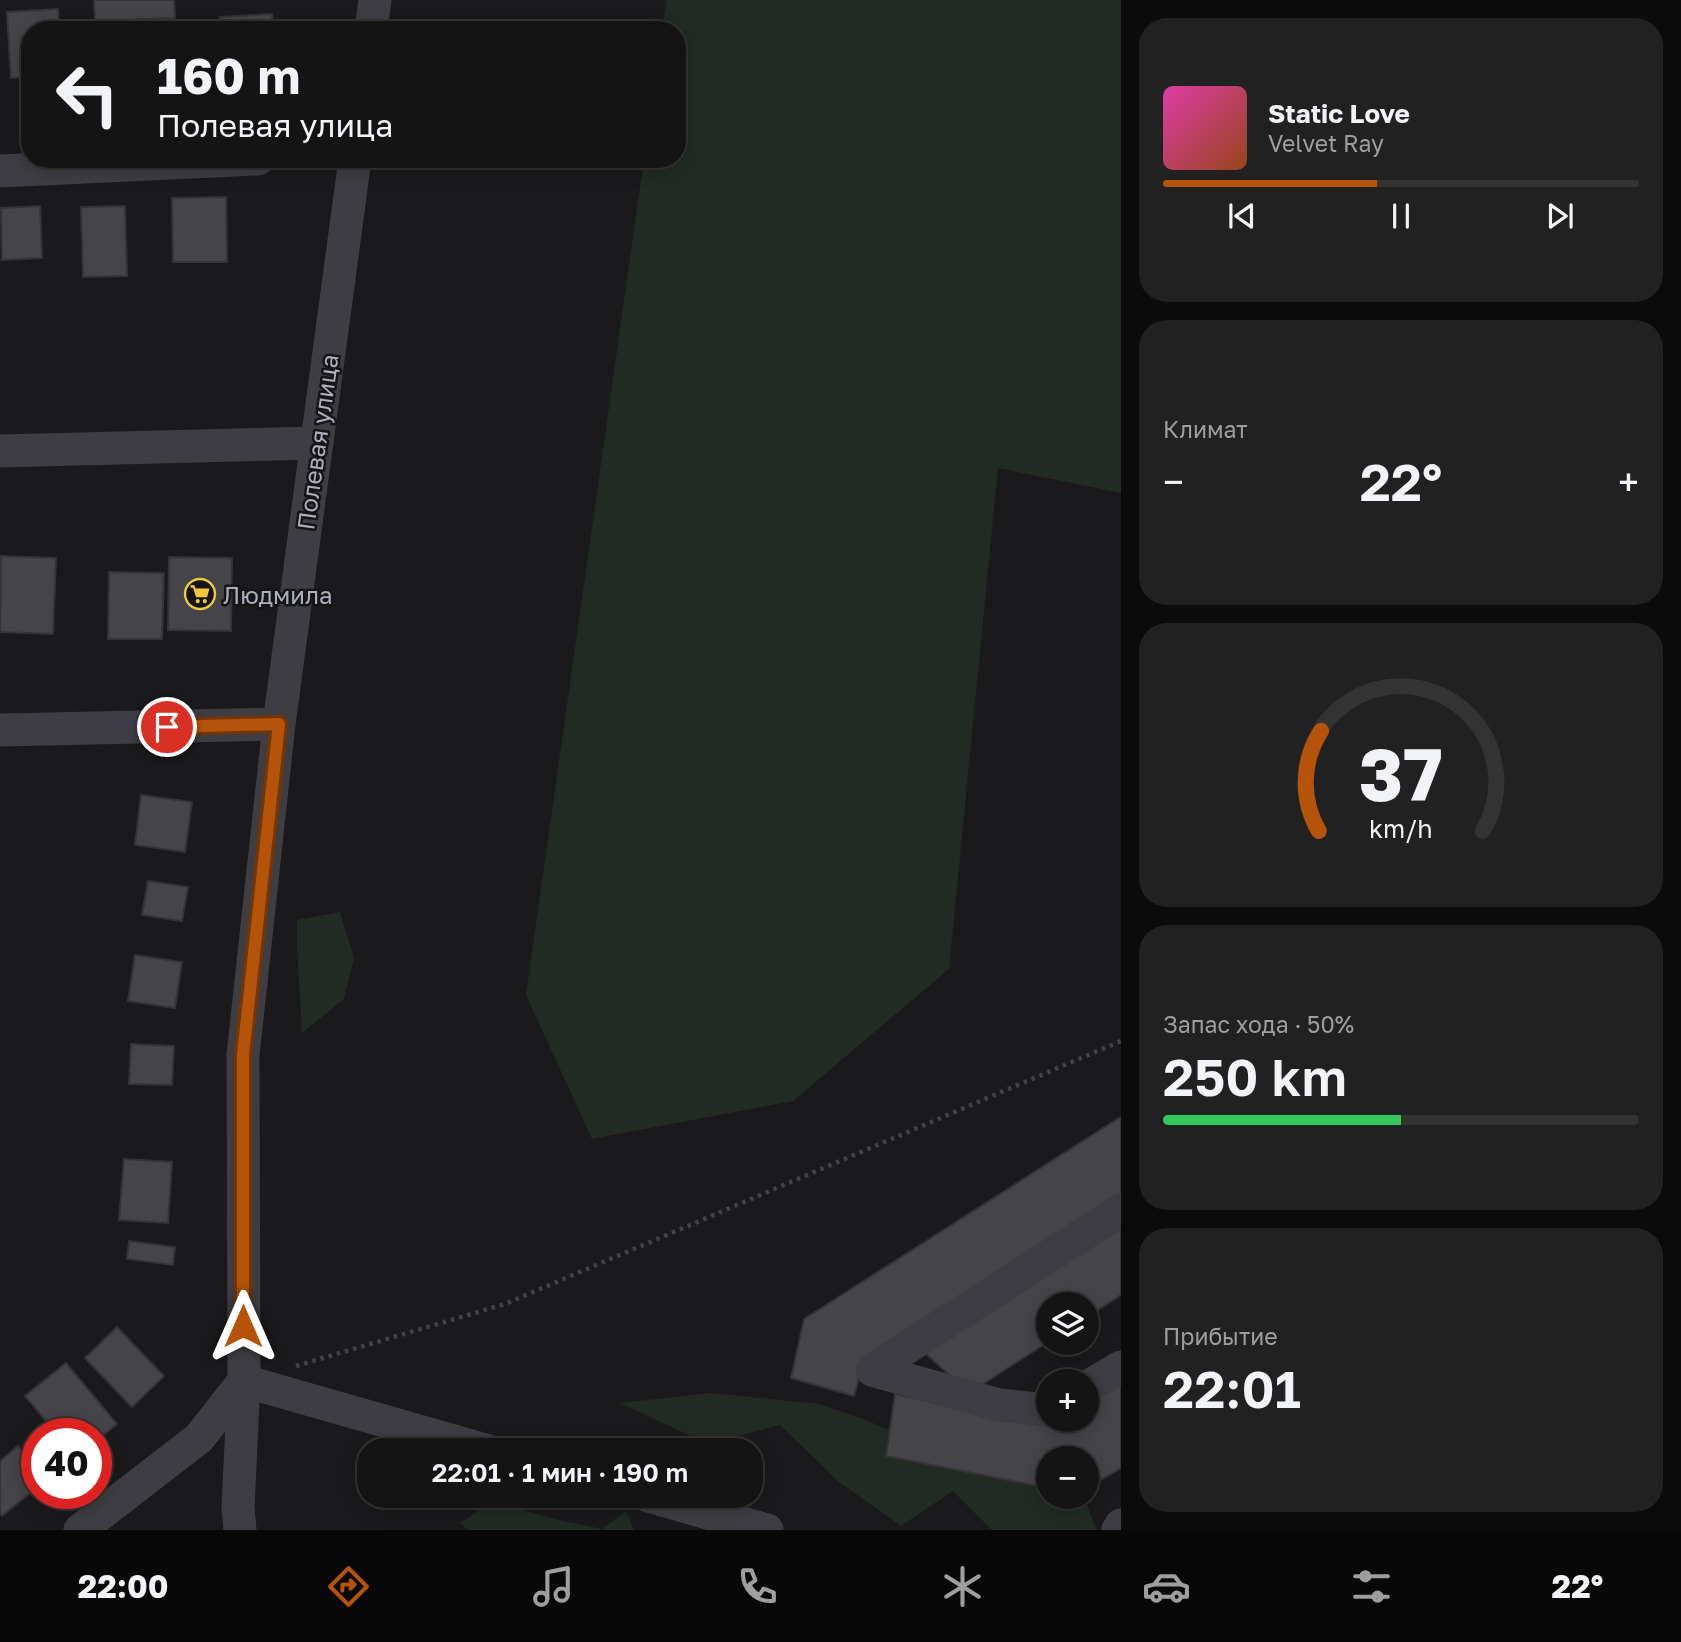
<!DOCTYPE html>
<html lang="ru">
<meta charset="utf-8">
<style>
:root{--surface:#141415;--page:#212122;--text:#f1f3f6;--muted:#9d9ea0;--line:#333334;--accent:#b45309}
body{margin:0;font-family:"Golos Text",sans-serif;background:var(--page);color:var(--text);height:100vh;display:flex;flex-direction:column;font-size:26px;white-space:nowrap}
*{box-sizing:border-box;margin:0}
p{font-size:23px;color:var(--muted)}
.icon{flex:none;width:38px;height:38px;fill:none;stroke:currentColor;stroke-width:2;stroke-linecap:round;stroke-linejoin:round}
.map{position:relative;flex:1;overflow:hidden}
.drawer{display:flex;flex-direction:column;gap:18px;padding:18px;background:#0b0b0c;width:560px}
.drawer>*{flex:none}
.top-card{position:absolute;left:21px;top:21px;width:665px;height:147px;border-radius:28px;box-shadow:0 4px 18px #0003,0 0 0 2px var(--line);background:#141415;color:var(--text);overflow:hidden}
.tools{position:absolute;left:1036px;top:1292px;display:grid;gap:14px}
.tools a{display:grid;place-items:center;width:63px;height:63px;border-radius:50%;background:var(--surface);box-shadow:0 4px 18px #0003,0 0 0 2px var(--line);font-size:35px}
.speed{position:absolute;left:21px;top:1418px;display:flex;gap:14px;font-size:35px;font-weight:700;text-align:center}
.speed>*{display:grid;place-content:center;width:91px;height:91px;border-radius:50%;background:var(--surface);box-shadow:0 4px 18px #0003,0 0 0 2px var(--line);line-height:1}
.speed .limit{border:10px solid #d22;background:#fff;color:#111}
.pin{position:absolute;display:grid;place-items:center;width:60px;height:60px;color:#fff;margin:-30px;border:4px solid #fff;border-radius:50%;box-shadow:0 2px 7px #0007}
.me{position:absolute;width:77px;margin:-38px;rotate:0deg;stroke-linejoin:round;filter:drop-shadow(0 0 5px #0008)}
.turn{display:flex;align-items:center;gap:24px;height:147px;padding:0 21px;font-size:32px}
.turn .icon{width:91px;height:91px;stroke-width:2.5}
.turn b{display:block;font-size:49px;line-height:60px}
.big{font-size:52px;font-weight:600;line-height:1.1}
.drawer .widget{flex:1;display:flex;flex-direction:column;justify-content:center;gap:10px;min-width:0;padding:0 24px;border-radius:28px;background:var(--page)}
.drawer .dial{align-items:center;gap:0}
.dial svg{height:182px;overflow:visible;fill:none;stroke:var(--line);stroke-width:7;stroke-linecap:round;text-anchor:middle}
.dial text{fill:var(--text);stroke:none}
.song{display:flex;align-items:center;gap:21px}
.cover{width:84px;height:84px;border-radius:10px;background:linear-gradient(135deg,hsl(320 70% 55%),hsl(20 70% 35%))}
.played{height:7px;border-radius:4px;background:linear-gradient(90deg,var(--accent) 45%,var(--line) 45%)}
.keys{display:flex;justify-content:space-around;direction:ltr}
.heat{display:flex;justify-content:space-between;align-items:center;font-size:38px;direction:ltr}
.charge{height:10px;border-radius:5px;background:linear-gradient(90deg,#34c759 50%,var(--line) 0)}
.trip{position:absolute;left:357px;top:1438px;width:406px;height:70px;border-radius:28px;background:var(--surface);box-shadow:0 4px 18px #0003,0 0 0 2px var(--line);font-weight:600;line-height:70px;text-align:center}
.dock{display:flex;height:112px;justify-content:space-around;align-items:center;background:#080808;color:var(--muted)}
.dock .icon{width:49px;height:49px}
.dock .active{color:var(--accent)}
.dock b{font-size:32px;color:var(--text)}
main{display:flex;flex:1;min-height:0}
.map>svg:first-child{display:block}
.green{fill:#212a23}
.building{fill:#444449;stroke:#343438;stroke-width:2}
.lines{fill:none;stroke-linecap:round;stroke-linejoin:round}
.path{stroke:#414248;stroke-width:4.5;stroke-dasharray:3.5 5;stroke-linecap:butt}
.minor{stroke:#3d3d43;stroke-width:33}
.route-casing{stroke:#753606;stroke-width:18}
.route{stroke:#b45309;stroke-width:12}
.labels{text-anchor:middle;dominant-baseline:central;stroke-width:5;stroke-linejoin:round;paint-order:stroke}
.street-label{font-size:24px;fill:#acafbb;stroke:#151517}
.poi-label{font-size:24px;fill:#acafbb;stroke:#151517;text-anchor:start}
</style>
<main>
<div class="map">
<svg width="1121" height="1530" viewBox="0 0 1121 1530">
<rect width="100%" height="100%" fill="#1a1a1c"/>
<!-- green -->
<g class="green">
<polygon points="666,0 1121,0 1121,493 998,468 949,969 793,1101 592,1139 526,995 644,159 677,159 677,30 662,30"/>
<polygon points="340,912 354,958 344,999 302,1033 297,948 297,920"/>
<polygon points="710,1393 819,1404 866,1420 913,1441 1014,1464 1048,1470 1048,1496 1083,1496 1097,1530 992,1530 953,1491 901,1526 839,1482 780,1425 708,1444 620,1403"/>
<polygon points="493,1501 558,1520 602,1529 626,1511 634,1530 468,1530 460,1523"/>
</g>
<!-- building -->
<g class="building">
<polygon points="94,0 174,0 175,18 95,21"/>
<polygon points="58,9 59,30 30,30 30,77 11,78 7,12"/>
<polygon points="272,14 273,30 221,30 220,17"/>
<polygon points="226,197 227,262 173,262 172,198"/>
<polygon points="40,206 42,258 2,260 1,208"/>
<polygon points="125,206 127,276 83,277 81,207"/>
<polygon points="1,556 56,558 53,634 0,632"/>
<polygon points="169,557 232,558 231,631 168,630"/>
<polygon points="109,572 164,573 162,639 108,639"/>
<polygon points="141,795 192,802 185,852 135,845"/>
<polygon points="148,881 188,887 182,921 142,915"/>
<polygon points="135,955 182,962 175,1008 128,1001"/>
<polygon points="131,1044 174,1046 172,1085 129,1084"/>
<polygon points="1119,1118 1121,1118 1121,1194 864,1360 854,1396 791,1378 804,1319"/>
<polygon points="124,1159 172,1162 168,1223 119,1220"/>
<polygon points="1121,1228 1121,1295 1087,1317 1087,1304 1048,1304 1048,1342 969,1393 923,1351"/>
<polygon points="129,1241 175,1247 173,1265 127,1259"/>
<polygon points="117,1327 164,1376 132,1407 85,1358"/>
<polygon points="66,1363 117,1424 96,1441 96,1433 56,1433 25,1396"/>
<polygon points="1121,1384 1121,1468 1087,1488 1087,1458 1048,1458 1048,1488 886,1456 895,1394 1048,1426 1059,1419 1087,1419 1087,1404"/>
<polygon points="18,1446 37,1468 37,1487 2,1516 0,1513 0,1461"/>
</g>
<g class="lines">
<!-- path -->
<polyline class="path" points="296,1366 505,1304 1121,1041"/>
<!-- minor -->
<g class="minor">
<polyline points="371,30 375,0"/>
<polyline points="0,171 258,159"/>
<polyline points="0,451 317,443"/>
<polyline points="0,730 279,724"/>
<polyline points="244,1381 489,1451"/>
<polyline points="1087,1387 1121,1367"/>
<polyline points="1048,1410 999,1405 872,1370 1121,1210"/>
<polyline points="648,1496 767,1530"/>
<polyline points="80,1530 199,1438 244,1381"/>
<polyline points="240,1530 238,1507 244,1381 243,1055 279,724 355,159"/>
<polyline points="1118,1530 1121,1525"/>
</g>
</g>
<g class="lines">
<!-- route casing -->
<g class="route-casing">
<polyline id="route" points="167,727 279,724 243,1055 243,1326"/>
</g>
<!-- route -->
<use href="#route" class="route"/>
</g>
<!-- icons -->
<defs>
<g id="supermarket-ring" transform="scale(1.575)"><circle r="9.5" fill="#151517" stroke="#f1c93c" stroke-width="1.5"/><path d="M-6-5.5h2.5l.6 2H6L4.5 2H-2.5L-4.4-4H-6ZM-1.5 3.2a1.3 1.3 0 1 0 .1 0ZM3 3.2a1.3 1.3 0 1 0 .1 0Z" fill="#f1c93c"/></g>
</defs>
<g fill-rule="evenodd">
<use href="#supermarket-ring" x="200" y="594"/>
</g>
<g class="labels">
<!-- street labels -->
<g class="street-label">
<text transform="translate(317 442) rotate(-82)">Полевая улица</text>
</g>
<!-- poi labels -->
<g class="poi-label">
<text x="223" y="594">Людмила</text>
</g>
</g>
</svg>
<div class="tools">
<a><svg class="icon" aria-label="layers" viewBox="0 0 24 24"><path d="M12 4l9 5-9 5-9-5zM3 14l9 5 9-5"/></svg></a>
<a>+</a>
<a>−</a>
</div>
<div class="speed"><div class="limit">40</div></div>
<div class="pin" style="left:167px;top:727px;background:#d93025"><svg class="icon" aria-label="arrive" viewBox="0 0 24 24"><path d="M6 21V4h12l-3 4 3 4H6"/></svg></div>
<svg class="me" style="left:243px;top:1326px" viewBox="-20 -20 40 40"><path d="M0-17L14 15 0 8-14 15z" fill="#b45309" stroke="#fff" stroke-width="4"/></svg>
<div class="trip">22:01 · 1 мин · 190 m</div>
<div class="top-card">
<div class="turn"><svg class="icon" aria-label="left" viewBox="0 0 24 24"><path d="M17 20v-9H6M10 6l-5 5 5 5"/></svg><div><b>160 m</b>Полевая улица</div></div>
</div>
</div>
<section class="drawer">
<div class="widget">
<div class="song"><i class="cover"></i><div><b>Static Love</b><p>Velvet Ray</p></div></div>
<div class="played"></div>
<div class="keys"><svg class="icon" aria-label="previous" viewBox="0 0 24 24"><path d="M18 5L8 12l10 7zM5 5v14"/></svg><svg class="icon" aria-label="pause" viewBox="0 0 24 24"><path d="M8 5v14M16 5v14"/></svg><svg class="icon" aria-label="next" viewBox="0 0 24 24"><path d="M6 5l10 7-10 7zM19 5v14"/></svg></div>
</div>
<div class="widget"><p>Климат</p>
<div class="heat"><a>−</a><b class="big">22°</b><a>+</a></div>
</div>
<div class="widget dial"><svg viewBox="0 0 100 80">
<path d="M14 69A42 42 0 1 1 86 69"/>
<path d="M14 69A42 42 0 0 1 15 25" stroke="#b45309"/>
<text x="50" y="56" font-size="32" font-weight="700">37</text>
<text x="50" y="72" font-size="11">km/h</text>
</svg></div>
<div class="widget"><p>Запас хода · 50%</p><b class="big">250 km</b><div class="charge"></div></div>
<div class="widget"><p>Прибытие</p><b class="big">22:01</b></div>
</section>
</main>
<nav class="dock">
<b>22:00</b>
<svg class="icon active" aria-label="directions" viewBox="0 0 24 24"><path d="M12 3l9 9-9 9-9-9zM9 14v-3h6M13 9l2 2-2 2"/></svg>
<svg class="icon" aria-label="music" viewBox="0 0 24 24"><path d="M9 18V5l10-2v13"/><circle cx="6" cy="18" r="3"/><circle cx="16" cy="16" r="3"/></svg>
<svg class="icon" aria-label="phone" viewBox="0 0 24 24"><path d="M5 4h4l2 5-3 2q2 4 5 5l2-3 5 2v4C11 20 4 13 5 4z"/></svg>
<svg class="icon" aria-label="climate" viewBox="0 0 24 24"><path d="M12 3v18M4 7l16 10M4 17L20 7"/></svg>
<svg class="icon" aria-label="car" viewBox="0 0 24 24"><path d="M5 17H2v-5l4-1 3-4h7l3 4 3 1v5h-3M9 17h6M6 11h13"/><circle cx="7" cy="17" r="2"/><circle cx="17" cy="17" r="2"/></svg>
<svg class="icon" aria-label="filters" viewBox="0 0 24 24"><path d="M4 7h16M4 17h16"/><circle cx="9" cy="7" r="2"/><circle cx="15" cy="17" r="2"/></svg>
<b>22°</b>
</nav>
